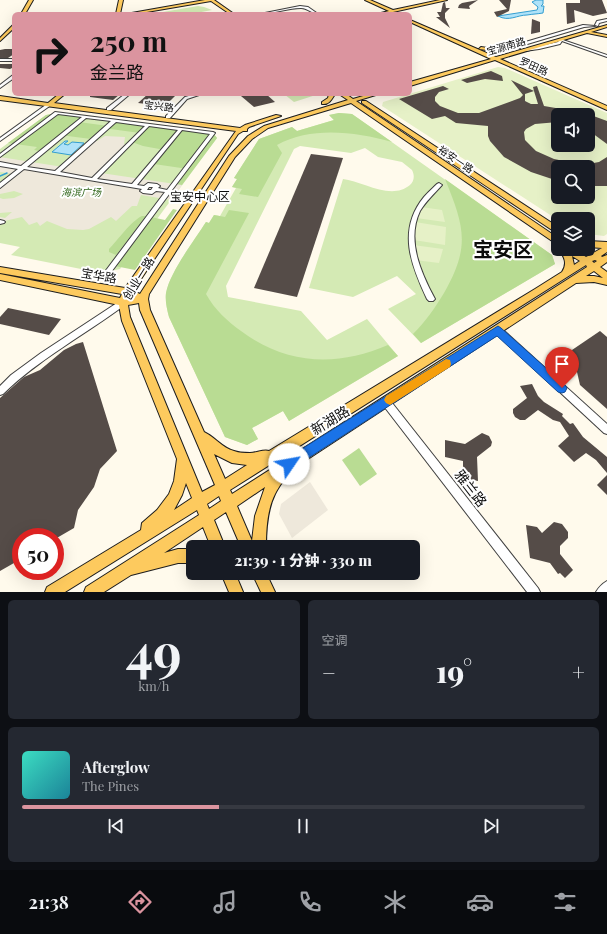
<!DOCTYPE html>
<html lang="zh">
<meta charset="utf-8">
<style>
:root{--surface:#171b24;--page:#242831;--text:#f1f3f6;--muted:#9ea1a6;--line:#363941;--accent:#db949f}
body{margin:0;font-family:"Playfair Display","Noto Sans SC",serif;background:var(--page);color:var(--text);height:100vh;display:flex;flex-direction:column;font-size:15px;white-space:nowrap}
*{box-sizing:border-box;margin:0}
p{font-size:13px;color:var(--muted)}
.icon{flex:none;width:22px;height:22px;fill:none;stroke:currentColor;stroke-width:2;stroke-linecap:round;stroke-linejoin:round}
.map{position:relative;height:592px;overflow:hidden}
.side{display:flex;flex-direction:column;gap:8px;padding:8px;background:#0d0f14;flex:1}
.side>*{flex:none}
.hud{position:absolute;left:12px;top:12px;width:400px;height:84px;border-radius:6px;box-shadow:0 4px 16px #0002;background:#db949f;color:#111;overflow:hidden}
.fabs{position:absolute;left:551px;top:108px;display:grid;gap:8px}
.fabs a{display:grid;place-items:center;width:44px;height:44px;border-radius:6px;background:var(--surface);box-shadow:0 4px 16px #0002;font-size:20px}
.speed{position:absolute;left:12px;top:528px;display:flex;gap:8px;font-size:20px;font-weight:700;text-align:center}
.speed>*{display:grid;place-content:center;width:52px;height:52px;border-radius:50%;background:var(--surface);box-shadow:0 4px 16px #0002;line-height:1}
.speed .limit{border:6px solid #d22;background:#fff;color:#111}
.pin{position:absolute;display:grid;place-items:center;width:34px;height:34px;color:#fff;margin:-41px -17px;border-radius:50% 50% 50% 0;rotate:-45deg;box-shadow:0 0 4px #0007}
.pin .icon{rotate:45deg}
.me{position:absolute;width:44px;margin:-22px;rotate:57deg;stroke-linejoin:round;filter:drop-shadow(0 0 3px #0008)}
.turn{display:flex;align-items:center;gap:14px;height:84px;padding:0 12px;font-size:18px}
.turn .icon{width:52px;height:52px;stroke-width:2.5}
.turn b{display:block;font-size:28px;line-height:34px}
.big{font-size:30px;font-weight:800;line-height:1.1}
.side .card{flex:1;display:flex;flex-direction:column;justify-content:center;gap:6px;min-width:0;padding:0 14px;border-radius:6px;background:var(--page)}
.side .dial{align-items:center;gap:0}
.dial b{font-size:52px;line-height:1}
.song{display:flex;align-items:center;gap:12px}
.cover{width:48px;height:48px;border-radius:6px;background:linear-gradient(135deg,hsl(170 70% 55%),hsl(190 70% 35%))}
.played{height:4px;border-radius:2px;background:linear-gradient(90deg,var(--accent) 35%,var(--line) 35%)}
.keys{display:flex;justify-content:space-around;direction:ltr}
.heat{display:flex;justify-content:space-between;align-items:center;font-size:22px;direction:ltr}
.side .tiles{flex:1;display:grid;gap:8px;grid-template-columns:1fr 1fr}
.card:last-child{grid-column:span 2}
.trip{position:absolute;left:186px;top:540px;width:234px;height:40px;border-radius:6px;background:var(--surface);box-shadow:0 4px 16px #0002;font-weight:800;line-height:40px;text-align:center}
.tab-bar{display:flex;height:64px;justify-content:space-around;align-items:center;background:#090b0e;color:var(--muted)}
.tab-bar .icon{width:28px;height:28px}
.tab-bar .current{color:var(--accent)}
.tab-bar b{font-size:18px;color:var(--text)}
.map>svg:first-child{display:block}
.green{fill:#d4eab4}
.forest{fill:#b9dc93}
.pitch{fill:#e6f1c7;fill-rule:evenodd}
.plaza{fill:#eee8db}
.water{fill:#afe2f8;stroke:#339ed1}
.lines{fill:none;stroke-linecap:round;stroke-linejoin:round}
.stream{stroke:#339ed1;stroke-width:1.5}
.building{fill:#554c48;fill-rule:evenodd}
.minor-casing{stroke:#3f3f3f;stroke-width:2}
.major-casing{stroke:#1d1d1d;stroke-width:2}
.minor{fill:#fff;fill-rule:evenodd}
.major{fill:#fdca5e;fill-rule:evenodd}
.route{fill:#1a73e8;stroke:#114b97}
.slow{fill:#f59e0b}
.labels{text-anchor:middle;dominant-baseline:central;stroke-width:4;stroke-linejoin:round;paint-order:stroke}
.far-street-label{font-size:10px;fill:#0c0c0c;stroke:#fff}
.far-park-label{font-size:10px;font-style:italic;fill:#30661b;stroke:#fff}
.far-quarter-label{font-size:12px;fill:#0c0c0c;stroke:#fff}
.street-label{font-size:12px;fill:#0c0c0c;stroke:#fff}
.near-street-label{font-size:14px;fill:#0c0c0c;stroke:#fff}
.town-label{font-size:20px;font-weight:bold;fill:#0c0c0c;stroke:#fff}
</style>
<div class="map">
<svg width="607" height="592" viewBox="0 0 607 592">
<rect width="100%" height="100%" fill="#fffaec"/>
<!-- green -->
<g class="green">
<polygon points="198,6 204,7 212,10 191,14 151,14"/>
<polygon points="284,94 319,94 294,102"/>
<polygon points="57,113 213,133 217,138 120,269 101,273 11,255 20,247 0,243 0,149 46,115"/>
<path d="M339,113L352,114L552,255L555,264L421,343L388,309L416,294L397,276L353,297L309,288L343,179C362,181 391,201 410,185C414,181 415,176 412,170L402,162L378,157L365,148L351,153L300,146L294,149L226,286L228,297L301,311L327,340L367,319L398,356L289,421L283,411L252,428L258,439L247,445L225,437L169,317C167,309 165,301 166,293C170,272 194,241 206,222L209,223L214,215L220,216L236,188L232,187L237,179L234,178L259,139L292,127L297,131L334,120L329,115Z"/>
</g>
<!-- forest -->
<g class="forest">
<polygon points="57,113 85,117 79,122 108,126 115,120 213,133 217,138 182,185 177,185 188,169 154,164 165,150 143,146 132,142 140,133 103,128 91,139 60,135 40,151 34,150 37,147 8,143 46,115"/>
<path d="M339,113L352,114L392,142C355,132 312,126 277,145L282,153L258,197L239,194L242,189L232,187L237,179L234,178L259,139L292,127L297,131L334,120L329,115Z"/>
<path d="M445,179L552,255L555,264L421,343L413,334C425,322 435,308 444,293C471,246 464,226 445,179Z"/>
<polygon points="173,209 177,210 135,270 115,266 151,217 165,220"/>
<path d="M229,210L249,213L206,294C215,310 227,321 241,331C287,365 337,367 388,345L398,356L289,421L283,411L252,428L258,439L247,445L225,437L169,317C167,309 165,301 166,293C170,272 194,241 206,222L209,223L214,215L225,217Z"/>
<path d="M142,216H146L116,255L109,252V249C118,240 131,221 142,216Z"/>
<polygon points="359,448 377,474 360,486 342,460"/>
</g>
<!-- pitch -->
<g class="pitch">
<path d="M498,67L505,68L607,113V234L604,236L588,234V219L558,220L382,106L383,102ZM558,115H588V145H558ZM558,167H588V197H558Z"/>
<polygon points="421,207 442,210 445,222 416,218"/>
<polygon points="415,222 446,227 445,245 414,240"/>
<polygon points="413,245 443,249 439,263 415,260"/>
</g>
<!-- plaza -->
<g class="plaza">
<polygon points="105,136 125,137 124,144 128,145 101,173 182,185 171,200 141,195 137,206 132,206 116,221 111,217 89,229 83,230 67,229 47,221 40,226 37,222 29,225 22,217 0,222 0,217 5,218 12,212 0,213 0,198 3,199 14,198 23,194 14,191 0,194 0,186 14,174 0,172 0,157 63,167 93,140 97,141"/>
<polygon points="310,482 328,510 292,538 279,514 281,504"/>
</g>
<!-- water -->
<g class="water">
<path d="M536,0H543V4L541,6H544L543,13C537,14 533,14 527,15C517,15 509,22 498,16L537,10L538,7L532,2Z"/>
<polygon points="65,141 68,141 64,144 68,145 72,142 84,143 71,155 52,152"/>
</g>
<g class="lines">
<!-- stream -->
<polyline class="stream" points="0,176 7,173"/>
</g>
<!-- building -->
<g class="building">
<polygon points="478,0 469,6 470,9 458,8 459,5 462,3"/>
<polygon points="499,0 511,0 509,11 497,17 494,12 507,9"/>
<polygon points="580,0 602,0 607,13 593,16 574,10 575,22 567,24 566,3 580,3"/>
<polygon points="445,2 446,8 450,8 445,13 445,18 450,28 436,17 440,17 437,12 441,12 443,3"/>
<polygon points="532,19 540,22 540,32 531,34"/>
<polygon points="5,49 14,49 14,54 8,58 0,58 0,50"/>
<polygon points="0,64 14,64 14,67 10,69 0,68"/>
<polygon points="491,71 502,76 503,81 485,79 467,83 461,80"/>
<path d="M511,80L534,91L533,87L537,86L544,106L585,113L584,115H558V122L535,124L526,129L524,132L525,140L536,151L554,159L579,164V167H558V181L531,172L504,157L490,141L488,136V126L456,123L445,116L432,119L399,99L443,86L449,89L439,92L435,97V101L440,106L458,113H479L520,98L523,95ZM534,91L538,104H531L525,101V94Z"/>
<polygon points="90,94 120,94 113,100 90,97"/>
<polygon points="148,94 162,94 175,96 165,106 138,103"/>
<polygon points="248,94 266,94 275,102 254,107 241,96"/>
<polygon points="588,114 607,121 607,144 588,130"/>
<polygon points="311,154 343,158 297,297 254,288"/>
<polygon points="607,157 607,186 588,186 588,164 599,162"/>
<polygon points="8,308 61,319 49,335 0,324 0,317"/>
<polygon points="600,331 607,337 607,409 580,385 572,350"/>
<polygon points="83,342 117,451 100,469 94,487 78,510 74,528 55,539 55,537 21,537 21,559 0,571 0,398 24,377 40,370 64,350 76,344"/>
<polygon points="532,384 538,396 544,402 563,414 562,416 570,424 573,423 583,437 607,457 607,473 596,460 586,453 574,462 558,446 569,436 560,422 553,420 538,410 525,420 520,420 515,417 513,413 513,409 527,398 520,386"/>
<polygon points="482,433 489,436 492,442 491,446 477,457 478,481 463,478 463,461 445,457 445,440 465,444"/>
<polygon points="607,475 607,495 597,485"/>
<polygon points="554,522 562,524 568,532 568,538 560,546 560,554 573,570 565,578 560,573 558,574 550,563 530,558 526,525 537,527 542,533"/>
</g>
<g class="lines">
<!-- minor casing -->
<g class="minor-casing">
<g id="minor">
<path d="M300,6L308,7L318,14C312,14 308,8 301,8C287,8 273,14 260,14Z"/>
<polygon points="607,19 607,21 599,23 598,26 595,25 597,21"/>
<polygon points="583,25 595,26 584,27 524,45 520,48 517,47 522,43"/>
<polygon points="560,39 607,55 607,57 562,41 560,44 539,49 525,51 523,50 558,42"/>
<rect x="0" y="59" width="14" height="2"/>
<polygon points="13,75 14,75 14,78 0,88 0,85"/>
<polygon points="125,94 130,94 111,110 107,110 107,108"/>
<polygon points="196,94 202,94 187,99 170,118 166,118 166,116 185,97"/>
<polygon points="47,104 51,105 0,141 0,138"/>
<path d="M55,112L213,132L215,133L172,190L179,192V194L170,193L109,275H107L104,273L165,192L156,191L152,194L143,193L140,191L142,189L24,169L0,188V183L18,169L0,166V162L21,166L82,117L58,114L0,157V154ZM86,118L111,121L55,171L27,167ZM116,122L145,126L92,178L60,172ZM149,126L178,130L132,184L97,179ZM182,130L210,134L167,190L158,188L160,186L157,184L148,183L144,186L137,185ZM149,187H153L151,190H147Z"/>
<path d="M439,183L442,185C434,194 426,201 420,211C406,240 421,273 435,299L433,301H429L427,299C411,265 397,230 424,197C428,192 433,188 437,184Z"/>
<polygon points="0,220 4,221 5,222 4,223 0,224"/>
<path d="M123,299L126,300L127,302L126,304C85,335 40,358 3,394L0,395V386L11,375L41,353Z"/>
<polygon points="498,327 501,328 607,424 607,434 604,433 495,332 494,330 495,328"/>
<polygon points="386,398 389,399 538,588 540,592 527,592 383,405 382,402 383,399"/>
<path d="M607,581V592H596C599,587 602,584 607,581Z"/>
</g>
</g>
<!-- major casing -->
<g class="major-casing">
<g id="major">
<polygon points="29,0 33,0 25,14 21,14"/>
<polygon points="119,0 123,0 120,14 116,14"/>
<polygon points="205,0 214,0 234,14 230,14 211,1 135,14 126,14"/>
<polygon points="365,0 370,0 393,10 440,0 447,0 384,14 377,14 389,11"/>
<polygon points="410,20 496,57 607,25 607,27 591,32 607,35 607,37 587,33 500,59 607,106 607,110 495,60 410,86 410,82 491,59 410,22"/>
<polygon points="13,25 14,25 14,28 0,41 0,38"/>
<polygon points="481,47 494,49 513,48 515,49 494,51 479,49"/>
<path d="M59,94H65L54,103L240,128L245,125L276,115L281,116L249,127L247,129V131H243L238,134L133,291L140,294L229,156L248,136L264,126L348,100L339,94H346L353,99L370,94H379L356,101L558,238V245L351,103L268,128L252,139L235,157L149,294L148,299L150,310L204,432C215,437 222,448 234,451C239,453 245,453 250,453C256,453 264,449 269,451L535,289L562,272C568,263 564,257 559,249H574L586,257L588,256L580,249H588V248L595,252L602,248L588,247V241L607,242V252L601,256L602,257L607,255V262L600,267L607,272V285L594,282L576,283L288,472C285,479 279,486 275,494C267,510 266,529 266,547H241L226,512L214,520L225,547H211L203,527L164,553L178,549H193V563H178L131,575L104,592H84L86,587L199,515L197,510L65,592H45L47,587L141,530L142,523L157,510L169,494L174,481L177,459L122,321L119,305L0,280V274L120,298L122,294L0,273V267L125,288L236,131L0,100V96L48,103ZM572,256L580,261L574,265ZM595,260L597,261L594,263L592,261ZM586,265L587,267L232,494L230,490ZM594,271L603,278L594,276H586ZM139,303L140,310L215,485L202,492L130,317L128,305ZM214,454L232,463L247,465L225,479ZM186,483L192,498L174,510L182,495ZM265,487L255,516L252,541L237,506ZM219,496L221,501L209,509L207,504Z"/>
<path d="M329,94H335C332,99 329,105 322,104V102L328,98Z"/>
<polygon points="362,101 366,101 558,227 558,234 362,103"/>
<polygon points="221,573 235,573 243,592 229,592"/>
<polygon points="252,573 266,573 275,592 261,592"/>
</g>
</g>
<!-- minor -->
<use href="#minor" class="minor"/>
<!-- major -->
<use href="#major" class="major"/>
</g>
<!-- route -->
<polygon class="route" points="498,326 501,328 565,385 567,388 565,392 562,393 558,392 497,336 293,468 289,470 284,468 282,464 284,460"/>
<!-- slow -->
<polygon class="slow" points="446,359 450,360 451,364 450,367 393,403 390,405 386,403 384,400 386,396"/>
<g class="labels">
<!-- far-street labels -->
<g class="far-street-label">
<text transform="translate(506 46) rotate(-16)">宝源南路</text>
<text transform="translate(534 66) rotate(24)">罗田路</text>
<text transform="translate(159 106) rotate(7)">宝兴路</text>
<text transform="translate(456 159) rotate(34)">裕安一路</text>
</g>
<!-- far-park labels -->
<g class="far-park-label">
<text x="81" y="192">海滨广场</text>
</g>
<!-- far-quarter labels -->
<g class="far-quarter-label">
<text x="200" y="196">宝安中心区</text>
</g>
<!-- street labels -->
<g class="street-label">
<text transform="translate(99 275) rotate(10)">宝华路</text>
<text transform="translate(138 278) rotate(-58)">创业一路</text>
</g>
<!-- near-street labels -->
<g class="near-street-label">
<text transform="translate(330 420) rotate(-31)">新湖路</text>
<text transform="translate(471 488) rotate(52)">雅兰路</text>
</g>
<!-- town labels -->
<g class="town-label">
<text x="503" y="248">宝安区</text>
</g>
</g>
</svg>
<div class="fabs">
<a><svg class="icon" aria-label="sound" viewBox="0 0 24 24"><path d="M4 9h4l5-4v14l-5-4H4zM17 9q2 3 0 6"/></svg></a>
<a><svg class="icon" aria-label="search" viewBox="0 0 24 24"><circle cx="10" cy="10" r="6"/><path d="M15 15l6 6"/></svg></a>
<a><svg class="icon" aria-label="layers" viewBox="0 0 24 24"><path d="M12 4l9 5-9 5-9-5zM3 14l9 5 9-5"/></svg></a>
</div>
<div class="speed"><div class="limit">50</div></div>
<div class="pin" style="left:562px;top:388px;background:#d93025"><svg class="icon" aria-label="arrive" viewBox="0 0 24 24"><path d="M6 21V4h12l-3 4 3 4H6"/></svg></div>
<svg class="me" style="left:289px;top:464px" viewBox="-20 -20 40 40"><circle r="19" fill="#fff"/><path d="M0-13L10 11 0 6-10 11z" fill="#1a73e8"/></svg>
<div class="trip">21:39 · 1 分钟 · 330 m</div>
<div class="hud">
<div class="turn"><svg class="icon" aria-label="right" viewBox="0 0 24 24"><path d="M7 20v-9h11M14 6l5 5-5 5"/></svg><div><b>250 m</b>金兰路</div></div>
</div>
</div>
<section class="side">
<div class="tiles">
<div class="card dial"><b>49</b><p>km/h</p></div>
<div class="card"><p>空调</p>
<div class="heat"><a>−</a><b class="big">19°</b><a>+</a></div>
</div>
<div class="card">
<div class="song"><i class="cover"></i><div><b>Afterglow</b><p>The Pines</p></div></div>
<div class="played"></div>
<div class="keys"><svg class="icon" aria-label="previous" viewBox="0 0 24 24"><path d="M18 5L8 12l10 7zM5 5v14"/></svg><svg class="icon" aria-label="pause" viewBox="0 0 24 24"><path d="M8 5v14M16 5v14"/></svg><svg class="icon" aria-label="next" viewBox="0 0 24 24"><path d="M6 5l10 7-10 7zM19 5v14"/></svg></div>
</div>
</div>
</section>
<nav class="tab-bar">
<b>21:38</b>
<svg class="icon current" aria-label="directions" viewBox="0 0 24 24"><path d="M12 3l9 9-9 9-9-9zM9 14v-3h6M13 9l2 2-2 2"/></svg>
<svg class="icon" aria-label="music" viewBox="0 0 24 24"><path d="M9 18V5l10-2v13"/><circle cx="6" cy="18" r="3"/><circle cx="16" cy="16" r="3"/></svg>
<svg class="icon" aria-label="phone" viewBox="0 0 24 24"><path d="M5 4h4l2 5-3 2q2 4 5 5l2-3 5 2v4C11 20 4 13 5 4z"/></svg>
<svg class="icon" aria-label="climate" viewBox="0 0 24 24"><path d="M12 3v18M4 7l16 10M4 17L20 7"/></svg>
<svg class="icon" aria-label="car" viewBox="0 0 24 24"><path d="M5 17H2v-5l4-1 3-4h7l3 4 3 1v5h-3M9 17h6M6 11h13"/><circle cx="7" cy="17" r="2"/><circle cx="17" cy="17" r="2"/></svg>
<svg class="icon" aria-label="filters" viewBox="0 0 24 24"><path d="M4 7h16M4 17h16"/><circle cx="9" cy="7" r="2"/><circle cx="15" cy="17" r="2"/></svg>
</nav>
